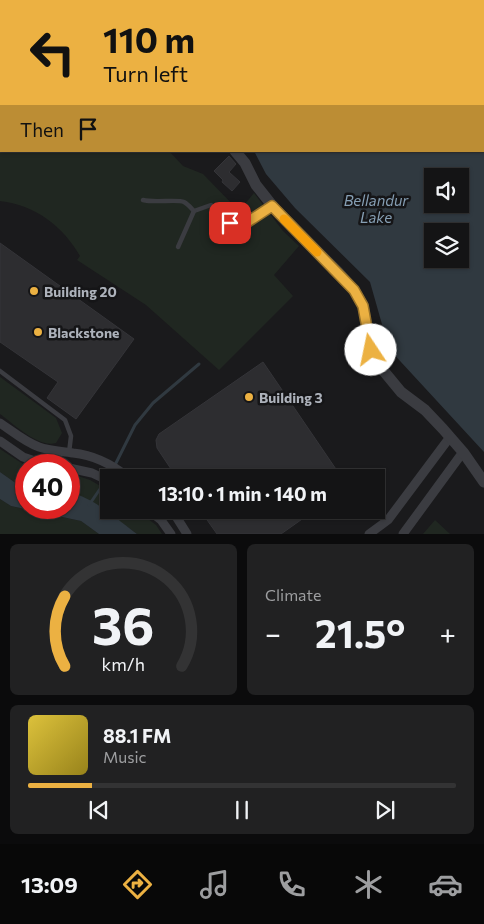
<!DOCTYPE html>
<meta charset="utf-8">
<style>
:root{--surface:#141415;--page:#212122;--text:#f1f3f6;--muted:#9d9ea0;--line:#333334;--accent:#ecb142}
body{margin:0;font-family:Commissioner,sans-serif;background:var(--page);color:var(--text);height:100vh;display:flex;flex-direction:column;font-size:19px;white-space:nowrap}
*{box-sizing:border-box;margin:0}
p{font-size:16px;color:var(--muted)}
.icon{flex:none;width:28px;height:28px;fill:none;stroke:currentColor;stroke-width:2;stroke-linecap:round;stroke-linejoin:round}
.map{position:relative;height:534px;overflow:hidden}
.details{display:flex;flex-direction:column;gap:10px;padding:10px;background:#0b0b0c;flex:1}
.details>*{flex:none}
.guide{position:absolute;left:0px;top:0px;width:485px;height:152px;box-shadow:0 1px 4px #0004,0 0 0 1px var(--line);background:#ecb142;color:#111;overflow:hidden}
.controls{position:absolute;left:424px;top:168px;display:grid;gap:10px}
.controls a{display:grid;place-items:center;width:45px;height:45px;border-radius:0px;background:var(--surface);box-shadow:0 1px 4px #0004,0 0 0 1px var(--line);font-size:25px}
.speed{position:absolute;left:15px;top:454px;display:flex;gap:10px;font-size:25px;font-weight:700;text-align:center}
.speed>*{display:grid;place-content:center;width:65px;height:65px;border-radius:50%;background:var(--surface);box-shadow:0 1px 4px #0004,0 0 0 1px var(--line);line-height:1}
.speed .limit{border:8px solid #d22;background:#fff;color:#111}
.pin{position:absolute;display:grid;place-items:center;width:42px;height:42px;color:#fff;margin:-21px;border-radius:10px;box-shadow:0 2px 8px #0006}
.me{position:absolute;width:55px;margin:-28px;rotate:349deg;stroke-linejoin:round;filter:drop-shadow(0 0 4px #0008)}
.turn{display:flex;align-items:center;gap:18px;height:105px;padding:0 20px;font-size:22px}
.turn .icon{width:65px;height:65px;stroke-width:2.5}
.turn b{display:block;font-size:35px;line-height:42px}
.then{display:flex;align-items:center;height:48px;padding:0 20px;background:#0003;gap:10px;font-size:19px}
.big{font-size:38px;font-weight:700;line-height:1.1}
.details .card{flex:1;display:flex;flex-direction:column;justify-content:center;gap:8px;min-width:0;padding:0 18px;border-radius:8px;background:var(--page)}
.details .dial{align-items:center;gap:0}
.dial svg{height:130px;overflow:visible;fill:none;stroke:var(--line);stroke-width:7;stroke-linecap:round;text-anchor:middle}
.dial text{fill:var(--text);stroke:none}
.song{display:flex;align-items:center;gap:15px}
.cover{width:60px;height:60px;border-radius:8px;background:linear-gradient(135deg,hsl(50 70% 55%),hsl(50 70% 35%))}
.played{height:5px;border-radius:2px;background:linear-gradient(90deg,var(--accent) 15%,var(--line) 15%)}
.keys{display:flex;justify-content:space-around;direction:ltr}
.heat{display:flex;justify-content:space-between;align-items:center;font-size:28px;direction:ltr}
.details .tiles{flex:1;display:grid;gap:10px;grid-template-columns:1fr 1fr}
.card:last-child{grid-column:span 2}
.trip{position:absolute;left:100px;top:469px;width:285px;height:50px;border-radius:0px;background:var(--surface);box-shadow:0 1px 4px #0004,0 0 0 1px var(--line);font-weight:700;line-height:50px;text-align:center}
.tabs{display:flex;height:80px;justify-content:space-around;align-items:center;background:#080808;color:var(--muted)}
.tabs .icon{width:35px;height:35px}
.tabs .selected{color:var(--accent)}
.tabs b{font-size:22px;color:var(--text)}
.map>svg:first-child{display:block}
.green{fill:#202721}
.water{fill:#303940;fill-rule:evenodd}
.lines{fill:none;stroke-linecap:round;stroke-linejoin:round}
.stream{stroke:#303940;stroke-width:3}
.building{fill:#2d2d30;stroke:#343438}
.service{stroke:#3b3c41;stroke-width:4.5}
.minor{stroke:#3b3c41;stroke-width:9}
.tertiary{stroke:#3b3c41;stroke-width:11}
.route-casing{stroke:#99732b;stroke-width:12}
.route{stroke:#ecb142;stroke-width:9}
.slow{stroke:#f59e0b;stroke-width:9}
.poi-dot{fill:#ecb142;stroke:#151517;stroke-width:2}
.labels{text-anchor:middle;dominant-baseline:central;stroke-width:5;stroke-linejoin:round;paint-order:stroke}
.poi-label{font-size:14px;font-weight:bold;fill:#adb2bb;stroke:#151517;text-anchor:start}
.water-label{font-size:15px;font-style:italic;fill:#869fb4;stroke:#151517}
</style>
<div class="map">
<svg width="484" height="534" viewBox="0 0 484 534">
<rect width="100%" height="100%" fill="#1a1a1c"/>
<!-- green -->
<g class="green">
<path d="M0,60L1,151H169L183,166L203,174L239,211L254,193L283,231L299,246L274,275L293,296L219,370L146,305L77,260L80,256C63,226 35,205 0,201Z"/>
<path d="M0,377L56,418L62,433L56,443C38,448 14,424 0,414Z"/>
<polygon points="0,449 26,466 26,487 17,484 0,472"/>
<polygon points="69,473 90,480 109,491 109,510 136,510 156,525 162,534 137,534 94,503 69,493"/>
<polygon points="0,499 11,506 81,521 99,534 0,534"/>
<polygon points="435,520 450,534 451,534 423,534"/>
</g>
<!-- water -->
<g class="water">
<path d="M23,0H484V452L389,349L370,282L295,208L266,174L254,151H484V1ZM432,176H460V204H432ZM432,231H460V259H432Z"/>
<path d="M0,472L17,484L26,487V508H69V493C91,495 119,521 137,534H99L81,521L11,506L0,499Z"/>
</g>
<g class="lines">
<!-- stream -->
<polyline class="stream" points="89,505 111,473 135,425 153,403 199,364"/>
</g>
<!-- building -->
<g class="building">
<polygon points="229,156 236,164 229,172 240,182 232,191 222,182 223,180 214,171"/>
<polygon points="0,243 134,339 76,419 47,398 58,382 0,342"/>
<polygon points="263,362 342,478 177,478 157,448 156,440 159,434"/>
<polygon points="200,510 315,510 281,534 217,534"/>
</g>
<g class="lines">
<!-- service -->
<g class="service">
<path d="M143,200C154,203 178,199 184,202C188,204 191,208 194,211L211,205C238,236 242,226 271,206"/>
<polyline points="178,247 194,211"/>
<polyline points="0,371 65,420 71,436 69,453"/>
</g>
<!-- minor -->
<g class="minor">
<path d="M0,423C12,431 25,442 39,447C50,451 62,451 73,453C94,455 113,465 129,478"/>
<polyline points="0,441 23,457 47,465"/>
<polyline points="69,468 92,473 109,481"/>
<polyline points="148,510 161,520 171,534"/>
<polyline points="172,510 187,534"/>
<polyline points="369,534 388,520 450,437"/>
<polyline points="403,534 463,452"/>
</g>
<!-- tertiary -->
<g class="tertiary">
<polyline points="0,1 1,2"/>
<polyline points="235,151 245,163 256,185 275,209 338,272 354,290 363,305 371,350 382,369 401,392 425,410 443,429 463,452 484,482"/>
</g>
</g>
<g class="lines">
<!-- route casing -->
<g class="route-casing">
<polyline id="route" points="230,223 238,226 243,225 272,206 354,290 363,306 371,350"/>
</g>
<!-- route -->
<use href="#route" class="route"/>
<!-- slow -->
<polyline class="slow" points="284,219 317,252"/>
</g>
<!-- markers -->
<g class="poi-dot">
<circle cx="34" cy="291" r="5"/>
<circle cx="38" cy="332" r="5"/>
<circle cx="249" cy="397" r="5"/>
</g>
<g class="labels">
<!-- poi labels -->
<g class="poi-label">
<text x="44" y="291">Building 20</text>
<text x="48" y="332">Blackstone</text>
<text x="259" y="397">Building 3</text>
</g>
<!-- water labels -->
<g class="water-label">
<text x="376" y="200">Bellandur<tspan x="376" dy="17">Lake</tspan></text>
</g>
</g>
</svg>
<div class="controls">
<a><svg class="icon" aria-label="sound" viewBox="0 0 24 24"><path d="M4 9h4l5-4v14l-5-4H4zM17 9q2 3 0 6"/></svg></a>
<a><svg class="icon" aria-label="layers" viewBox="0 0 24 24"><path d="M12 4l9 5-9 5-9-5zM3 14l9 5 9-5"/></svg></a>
</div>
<div class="speed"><div class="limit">40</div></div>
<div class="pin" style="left:230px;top:223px;background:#d93025"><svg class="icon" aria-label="arrive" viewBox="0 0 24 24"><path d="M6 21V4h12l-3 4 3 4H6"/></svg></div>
<svg class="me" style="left:371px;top:350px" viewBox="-20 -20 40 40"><circle r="19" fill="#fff"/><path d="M0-13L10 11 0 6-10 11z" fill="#ecb142"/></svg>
<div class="trip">13:10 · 1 min · 140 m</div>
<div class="guide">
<div class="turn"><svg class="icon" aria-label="left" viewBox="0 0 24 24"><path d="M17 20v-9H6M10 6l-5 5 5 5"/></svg><div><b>110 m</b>Turn left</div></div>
<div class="then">Then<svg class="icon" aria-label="arrive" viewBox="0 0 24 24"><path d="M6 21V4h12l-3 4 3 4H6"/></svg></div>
</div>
</div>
<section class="details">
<div class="tiles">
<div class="card dial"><svg viewBox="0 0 100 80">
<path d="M14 69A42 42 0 1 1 86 69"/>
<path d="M14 69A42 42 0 0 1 14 26" stroke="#ecb142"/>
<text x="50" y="56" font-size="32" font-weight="700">36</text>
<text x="50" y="72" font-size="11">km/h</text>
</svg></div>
<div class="card"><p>Climate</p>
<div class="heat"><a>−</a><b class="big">21.5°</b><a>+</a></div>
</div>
<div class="card">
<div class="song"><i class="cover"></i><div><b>88.1 FM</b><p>Music</p></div></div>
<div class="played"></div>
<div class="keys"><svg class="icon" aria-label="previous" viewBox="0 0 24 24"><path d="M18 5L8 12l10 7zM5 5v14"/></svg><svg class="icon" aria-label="pause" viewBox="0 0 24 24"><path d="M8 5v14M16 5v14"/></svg><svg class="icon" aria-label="next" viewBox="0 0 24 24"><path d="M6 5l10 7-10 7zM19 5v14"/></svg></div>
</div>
</div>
</section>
<nav class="tabs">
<b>13:09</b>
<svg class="icon selected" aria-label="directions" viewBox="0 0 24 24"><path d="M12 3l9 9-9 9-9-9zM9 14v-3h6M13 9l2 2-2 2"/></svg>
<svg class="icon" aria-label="music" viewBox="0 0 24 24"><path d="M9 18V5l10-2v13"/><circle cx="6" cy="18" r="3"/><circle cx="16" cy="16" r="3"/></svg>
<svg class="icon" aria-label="phone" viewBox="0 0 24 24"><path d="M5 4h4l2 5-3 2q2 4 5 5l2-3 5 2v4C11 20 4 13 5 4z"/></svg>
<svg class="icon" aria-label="climate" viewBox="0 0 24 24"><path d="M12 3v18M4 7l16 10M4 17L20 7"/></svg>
<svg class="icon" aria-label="car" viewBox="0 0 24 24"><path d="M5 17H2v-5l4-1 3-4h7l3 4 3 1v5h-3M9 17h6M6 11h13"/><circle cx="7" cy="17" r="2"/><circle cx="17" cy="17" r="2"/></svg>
</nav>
